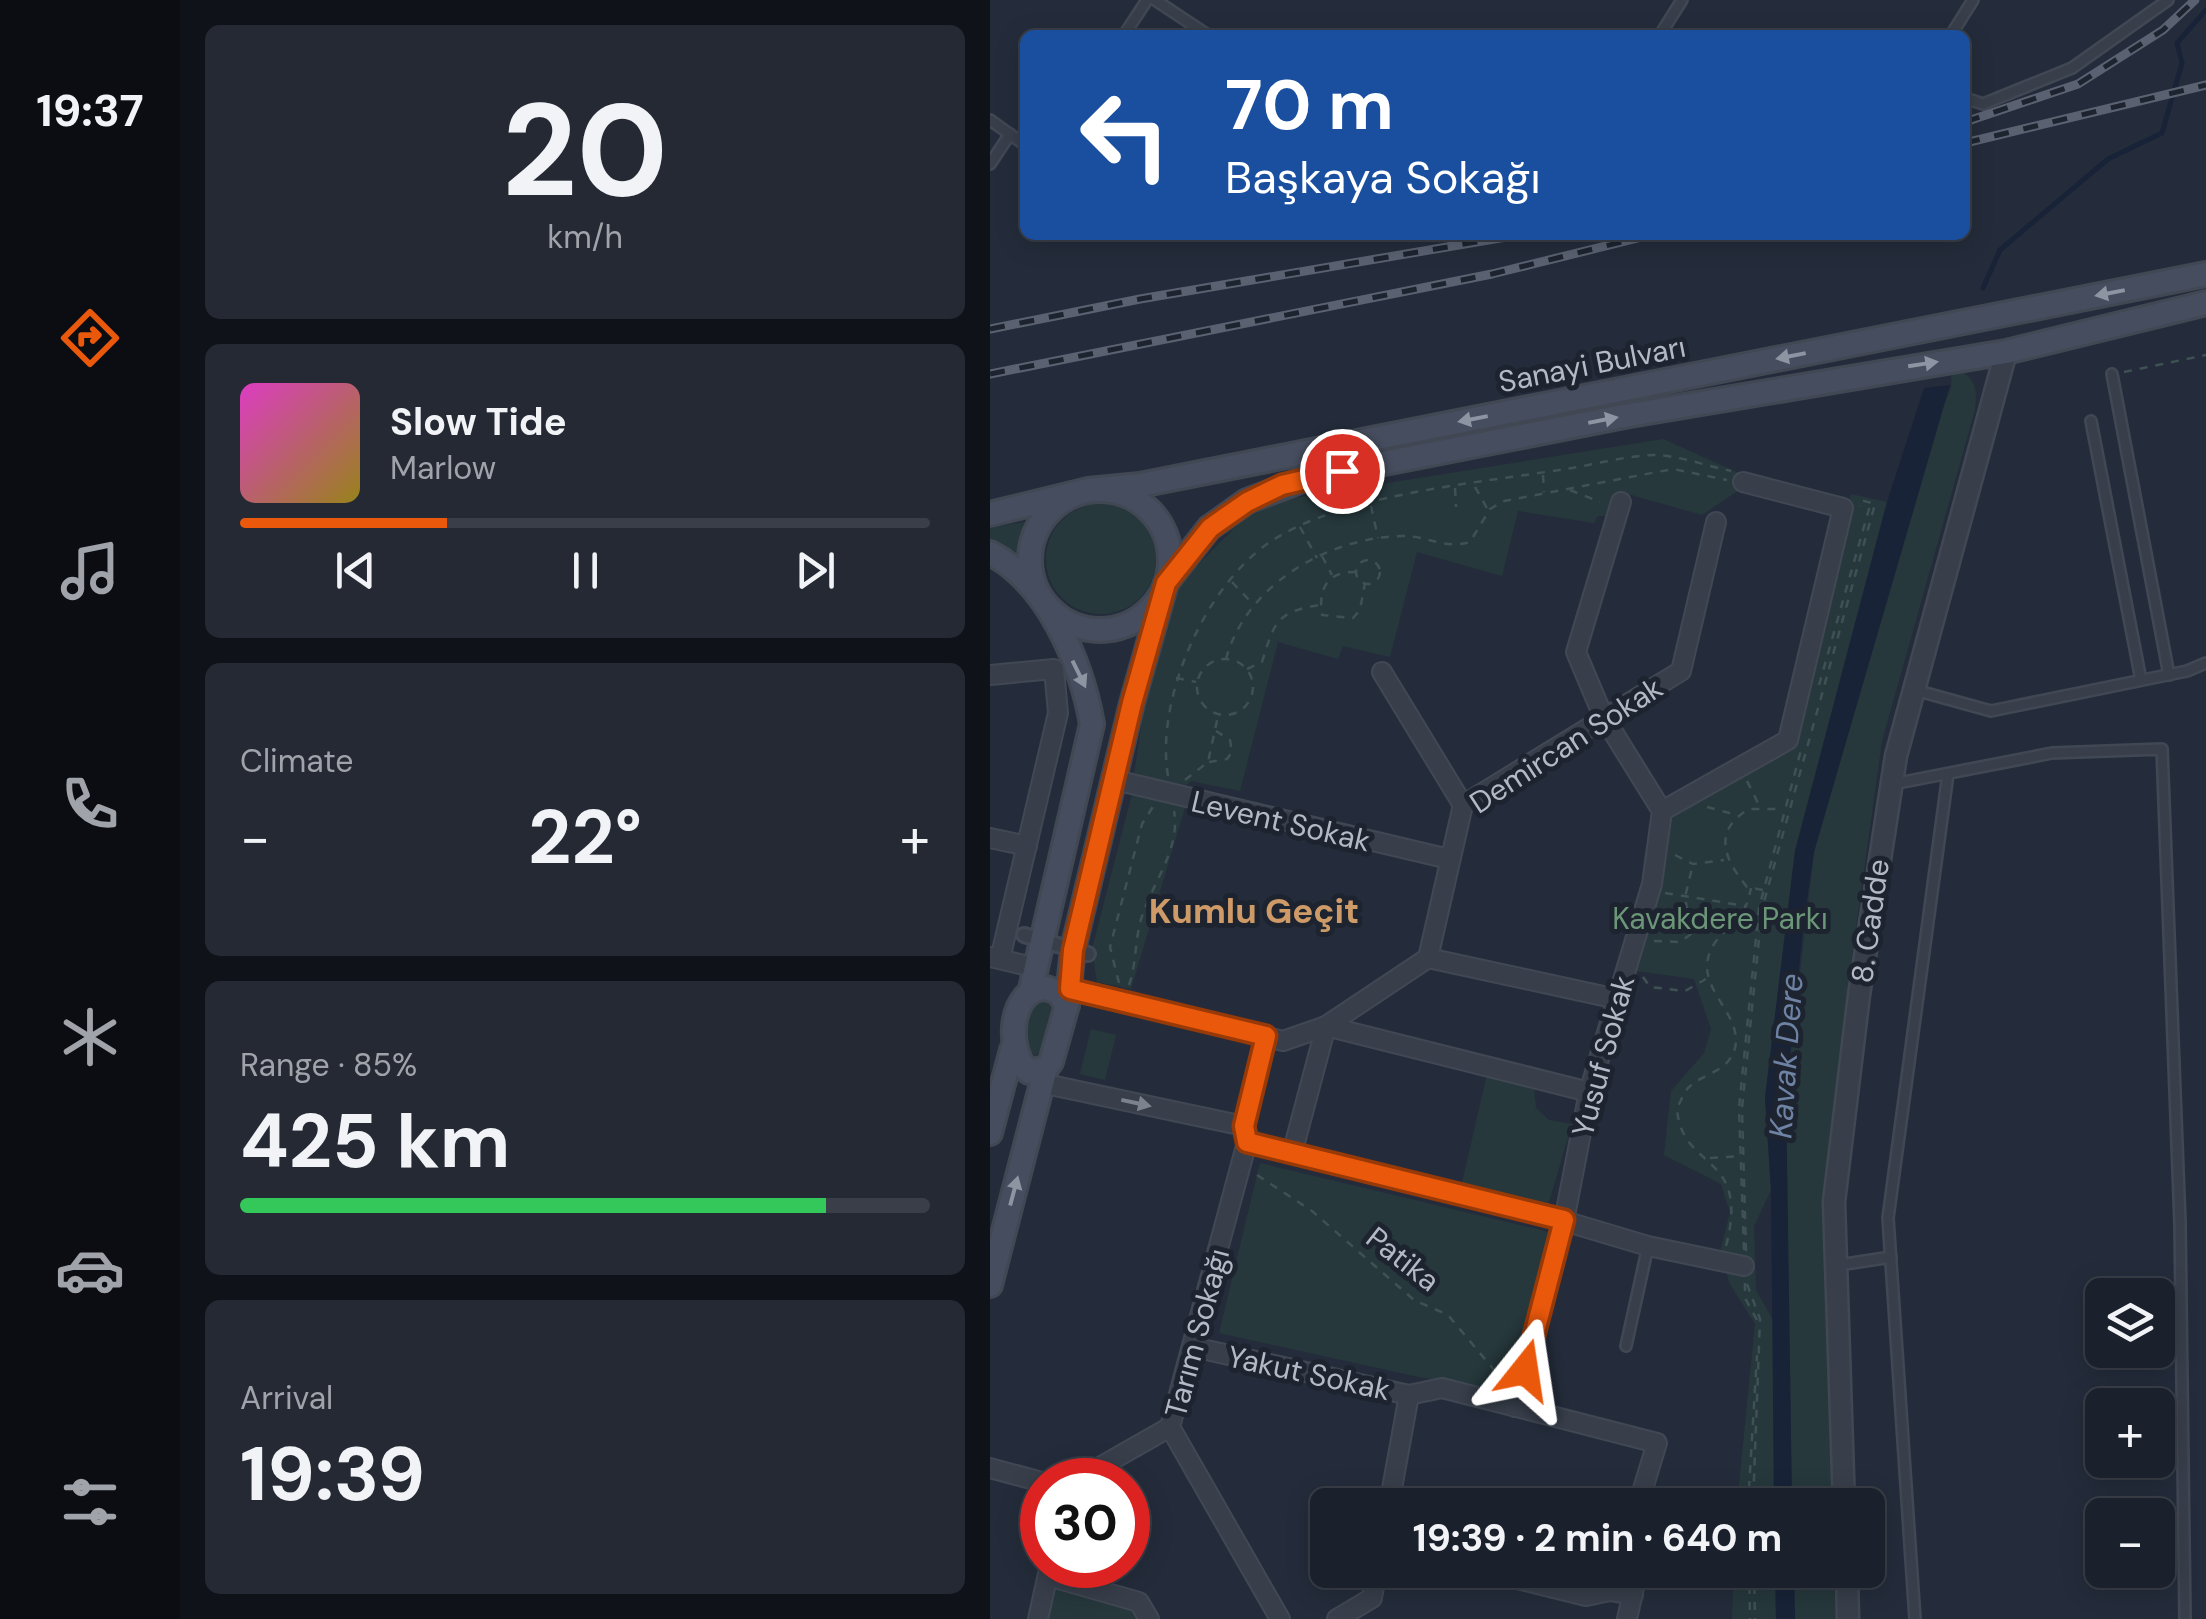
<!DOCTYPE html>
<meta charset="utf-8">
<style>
:root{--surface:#1b212c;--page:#242934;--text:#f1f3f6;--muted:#a0a3a9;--line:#393e48;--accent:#ea580c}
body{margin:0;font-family:"DM Sans",sans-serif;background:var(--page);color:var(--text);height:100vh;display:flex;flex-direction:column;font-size:38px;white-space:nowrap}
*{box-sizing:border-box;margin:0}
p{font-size:32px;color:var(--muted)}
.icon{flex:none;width:55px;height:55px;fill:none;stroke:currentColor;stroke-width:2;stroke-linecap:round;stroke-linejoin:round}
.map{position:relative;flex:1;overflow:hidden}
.panel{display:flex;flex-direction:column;gap:25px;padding:25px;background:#0f1218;width:810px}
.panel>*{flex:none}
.guide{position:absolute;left:30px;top:30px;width:950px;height:210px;border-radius:15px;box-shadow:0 5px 25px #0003,0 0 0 2px var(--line);background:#1a4fa0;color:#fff;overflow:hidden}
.controls{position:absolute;left:1095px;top:1278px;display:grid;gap:20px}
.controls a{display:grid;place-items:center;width:90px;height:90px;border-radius:15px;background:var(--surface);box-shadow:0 5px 25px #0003,0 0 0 2px var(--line);font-size:50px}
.speed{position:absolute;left:30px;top:1458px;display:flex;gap:20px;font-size:50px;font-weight:700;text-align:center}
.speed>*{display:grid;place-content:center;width:130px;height:130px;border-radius:50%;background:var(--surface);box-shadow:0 5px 25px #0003,0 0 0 2px var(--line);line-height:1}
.speed .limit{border:15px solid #d22;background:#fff;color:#111}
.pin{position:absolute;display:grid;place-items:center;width:85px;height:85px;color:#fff;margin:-42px;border:5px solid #fff;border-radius:50%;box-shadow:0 2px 10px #0007}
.me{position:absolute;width:110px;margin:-55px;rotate:15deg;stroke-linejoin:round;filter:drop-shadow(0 0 8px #0008)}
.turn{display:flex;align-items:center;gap:35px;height:210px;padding:0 40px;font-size:45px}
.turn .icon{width:130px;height:130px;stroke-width:2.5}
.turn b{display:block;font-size:70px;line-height:85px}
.big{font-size:75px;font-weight:700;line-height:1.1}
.panel .card{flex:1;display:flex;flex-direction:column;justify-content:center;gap:15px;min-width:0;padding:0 35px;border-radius:15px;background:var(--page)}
.panel .dial{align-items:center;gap:0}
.dial b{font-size:130px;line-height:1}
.song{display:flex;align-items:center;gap:30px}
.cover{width:120px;height:120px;border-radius:15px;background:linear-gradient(135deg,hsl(310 70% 55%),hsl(50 70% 35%))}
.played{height:10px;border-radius:5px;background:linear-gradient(90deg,var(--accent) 30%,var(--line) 30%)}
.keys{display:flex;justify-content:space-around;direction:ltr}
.heat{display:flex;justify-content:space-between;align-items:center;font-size:55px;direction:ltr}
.charge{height:15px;border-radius:8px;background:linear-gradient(90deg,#34c759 85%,var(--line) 0)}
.trip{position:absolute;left:320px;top:1488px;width:575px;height:100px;border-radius:15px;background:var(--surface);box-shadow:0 5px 25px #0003,0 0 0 2px var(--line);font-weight:700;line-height:100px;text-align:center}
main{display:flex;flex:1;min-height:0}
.dock{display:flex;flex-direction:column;width:180px;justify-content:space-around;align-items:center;background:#0b0d12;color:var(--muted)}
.dock .icon{width:70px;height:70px}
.dock .active{color:var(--accent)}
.dock b{font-size:45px;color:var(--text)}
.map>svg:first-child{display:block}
.green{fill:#26383c}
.water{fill:#182338}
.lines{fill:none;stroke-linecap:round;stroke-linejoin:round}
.stream{stroke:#182338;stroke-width:5}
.service-casing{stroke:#414854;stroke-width:14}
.pedestrian-casing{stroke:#414854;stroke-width:18}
.minor-casing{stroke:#414854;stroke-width:22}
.tertiary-casing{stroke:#414854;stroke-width:25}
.secondary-casing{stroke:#414854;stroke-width:28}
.path{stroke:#3f5154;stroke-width:2.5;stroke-dasharray:8 8;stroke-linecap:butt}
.service{stroke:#383f4b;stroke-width:9}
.pedestrian{stroke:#383f4b;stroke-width:12}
.minor{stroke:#383f4b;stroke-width:18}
.tertiary{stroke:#383f4b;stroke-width:20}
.secondary{stroke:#464d5e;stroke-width:22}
.rail-casing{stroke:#5a6272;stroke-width:9}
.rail{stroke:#1d2430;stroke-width:5;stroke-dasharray:15;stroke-linecap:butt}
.oneway{fill:#8d94a2}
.oneway2{fill:#7c838f}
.route-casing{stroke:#983908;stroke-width:25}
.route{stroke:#ea580c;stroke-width:18}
.labels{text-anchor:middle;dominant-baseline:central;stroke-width:10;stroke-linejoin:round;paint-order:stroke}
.street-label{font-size:30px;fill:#b3bac6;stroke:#1d2430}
.park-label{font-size:30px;fill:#6c9678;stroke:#1d2430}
.water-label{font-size:32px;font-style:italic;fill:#6e82a3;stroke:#1d2430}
.quarter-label{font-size:35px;font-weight:bold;fill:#ce9a67;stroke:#1d2430}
</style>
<main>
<nav class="dock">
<b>19:37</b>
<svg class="icon active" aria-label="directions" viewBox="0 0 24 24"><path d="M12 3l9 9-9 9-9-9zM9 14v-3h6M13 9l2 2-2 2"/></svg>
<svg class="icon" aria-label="music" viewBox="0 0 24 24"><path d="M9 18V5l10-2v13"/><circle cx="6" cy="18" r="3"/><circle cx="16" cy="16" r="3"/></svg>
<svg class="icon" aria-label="phone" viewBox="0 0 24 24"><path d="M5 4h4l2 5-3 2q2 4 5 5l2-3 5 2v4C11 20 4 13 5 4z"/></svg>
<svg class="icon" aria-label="climate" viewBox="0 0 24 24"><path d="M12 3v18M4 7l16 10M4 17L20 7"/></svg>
<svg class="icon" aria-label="car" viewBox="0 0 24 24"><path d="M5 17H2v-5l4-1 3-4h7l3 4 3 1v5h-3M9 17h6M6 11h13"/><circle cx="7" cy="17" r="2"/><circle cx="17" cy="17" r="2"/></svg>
<svg class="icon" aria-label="filters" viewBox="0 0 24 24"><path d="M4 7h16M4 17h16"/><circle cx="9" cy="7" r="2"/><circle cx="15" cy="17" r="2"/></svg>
</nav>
<section class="panel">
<div class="card dial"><b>20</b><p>km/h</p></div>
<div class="card">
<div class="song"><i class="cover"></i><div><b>Slow Tide</b><p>Marlow</p></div></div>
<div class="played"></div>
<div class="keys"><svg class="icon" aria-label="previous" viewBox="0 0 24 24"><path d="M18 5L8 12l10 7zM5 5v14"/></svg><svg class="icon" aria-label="pause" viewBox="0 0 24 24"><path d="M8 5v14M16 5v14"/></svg><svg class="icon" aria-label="next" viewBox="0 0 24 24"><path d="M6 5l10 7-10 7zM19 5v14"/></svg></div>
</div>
<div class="card"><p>Climate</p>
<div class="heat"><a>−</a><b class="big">22°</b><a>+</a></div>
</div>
<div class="card"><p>Range · 85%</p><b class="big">425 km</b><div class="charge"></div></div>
<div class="card"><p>Arrival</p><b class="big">19:39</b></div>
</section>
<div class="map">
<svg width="1216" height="1619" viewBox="0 0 1216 1619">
<rect width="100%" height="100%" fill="#242c3b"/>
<!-- green -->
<g class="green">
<path d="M962,369C985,374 988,389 985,410L892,741L857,992L833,1203L843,1505H802L796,1094L824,852L944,429L961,388Z"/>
<polygon points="673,439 749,473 749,490 712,515 638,494 622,516 608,516 604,523 528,511 512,576 427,552 400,657 353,646 348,659 288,642 250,791 201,781 191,790 144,775 156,693 183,596 193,580 261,511 291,500"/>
<polygon points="861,494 897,502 805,851 775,1098 781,1190 764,1226 766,1290 783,1320 784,1505 747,1505 765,1324 740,1284 730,1252 740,1213 731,1184 674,1155 681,1091 714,1053 721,1029 704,979 639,970 668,897 675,815 801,742"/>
<circle cx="111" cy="559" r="55"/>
<polygon points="40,521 28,553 0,541 0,528"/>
<polygon points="149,792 196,804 141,989 107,982 102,949 142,794"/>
<path d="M53,993L68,1008L54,1048L45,1056L34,1045C35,1023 37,1009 53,993Z"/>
<polygon points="101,1029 126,1035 115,1080 90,1074"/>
<polygon points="497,1074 544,1087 546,1108 559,1120 582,1124 558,1205 472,1183"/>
<polygon points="270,1163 559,1232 520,1391 429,1377 229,1333"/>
<polygon points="744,1570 785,1570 786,1619 742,1619"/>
<polygon points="804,1570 844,1570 846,1619 805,1619"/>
<polygon points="66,1587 144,1607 152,1619 57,1619"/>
</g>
<!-- water -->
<g class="water">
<polygon points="960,385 824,852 814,920 796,1095 802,1505 784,1505 781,1190 775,1098 805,851 897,502 934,388"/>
<polygon points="785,1570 804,1570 805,1619 786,1619"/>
</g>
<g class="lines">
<!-- stream -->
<polyline class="stream" points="993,288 1010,250 1118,159 1172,133 1192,63 1187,43 1216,10"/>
<!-- service casing -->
<g class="service-casing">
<g id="service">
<polyline points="165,0 218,35"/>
<polyline points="134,35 157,0"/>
<polyline points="670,35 692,0"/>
<polyline points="961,35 983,0"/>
<polyline points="975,98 993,104 1082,68 1178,0"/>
<polyline points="0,120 35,145"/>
<polyline points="0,164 20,134"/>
<polyline points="1122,374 1179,675"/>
<polyline points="1101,421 1151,680"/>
<polyline points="925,690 1001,711 1197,671 1216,663"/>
<polyline points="903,784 1062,753 1172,749 1190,1223 1195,1619"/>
<polyline points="849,1265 901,1257"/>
<polyline points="636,1346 658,1246"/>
<polyline points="925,1619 898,1218 958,774"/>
</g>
</g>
<!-- pedestrian casing -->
<g class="pedestrian-casing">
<polyline id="pedestrian" points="34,935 98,954"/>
</g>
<!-- minor casing -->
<g class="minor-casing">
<g id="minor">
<polyline points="631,502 586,652 613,716 672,811 662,884 599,1092 574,1221 658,1246 754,1266"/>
<polyline points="392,672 473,805"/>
<polyline points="0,675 64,669 68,713 10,959"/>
<polyline points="125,780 459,859"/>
<polyline points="672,811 798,740 853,508 753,482"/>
<polyline points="0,838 37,846"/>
<polyline points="0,957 47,968"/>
<polyline points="438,958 627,999"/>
<polyline points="80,989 293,1041 336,1026 599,1092"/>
<polyline points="276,1036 254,1126 257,1142 574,1221 525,1407"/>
<polyline points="51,1083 254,1126"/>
<polyline points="257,1142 180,1427 290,1619"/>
<polyline points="302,1154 336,1026 438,958 473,805 691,671 726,522"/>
<polyline points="203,1347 419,1395 452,1388 667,1443 648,1505"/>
<polyline points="0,1468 52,1482"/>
<polyline points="87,1480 180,1427"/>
<polyline points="399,1505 419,1395"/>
<polyline points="490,1570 596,1596 620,1591 643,1595"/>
<polyline points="58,1576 149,1602 159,1619"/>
<polyline points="48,1619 60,1565"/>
<polyline points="347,1619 382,1598 387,1570"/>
<polyline points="637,1619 648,1570"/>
</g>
</g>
<!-- tertiary casing -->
<g class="tertiary-casing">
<g id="tertiary">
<polyline points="854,1505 844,1202 869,995 906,756 1016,352"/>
<polyline points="857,1570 858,1619"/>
</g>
</g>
<!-- secondary casing -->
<g class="secondary-casing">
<g id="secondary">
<circle cx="110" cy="560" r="70"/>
<polyline points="0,514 98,490 150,485 1216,274"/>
<path d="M0,553C58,583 91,662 102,724L41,989"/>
<path d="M56,988L68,992L77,1005L61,1062L56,1068L39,1072C14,1051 20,987 56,988Z"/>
<polyline points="77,1005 83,949 142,703 176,583 219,528 257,501 318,478 634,416 1016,352 1216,303"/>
<polyline points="0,1133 22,1050"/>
<polyline points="0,1285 56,1068"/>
</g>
</g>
<!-- path -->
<g class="path">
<polyline points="1134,372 1216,355"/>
<polyline points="553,475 554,492"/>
<polyline points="485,487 498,510"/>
<polyline points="465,488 466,507"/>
<polyline points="580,490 610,502"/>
<polyline points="381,506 388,538"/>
<polyline points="310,527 327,558"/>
<polyline points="332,556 342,575"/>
<circle cx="378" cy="572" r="12"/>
<path d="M366,572C337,571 328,589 332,615L363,618L370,610L375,583"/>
<polyline points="242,582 263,604"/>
<path d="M236,659C256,585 337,538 411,536C436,535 455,550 480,542L500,509L514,501L683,469L737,480"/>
<circle cx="235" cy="687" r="28"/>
<path d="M257,669L272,662C284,624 285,612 329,605"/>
<polyline points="186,678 206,682"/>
<polyline points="829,685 879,509 870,506"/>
<polyline points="219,762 237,759 242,752 240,740 226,731"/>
<path d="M178,776C165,699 215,586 280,542C351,494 490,483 575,469C604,465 637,455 666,455C690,456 717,466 741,471"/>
<polyline points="195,780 218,762 228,716"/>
<polyline points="757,781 769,805"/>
<polyline points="717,807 747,815"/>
<polyline points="685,855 703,864 734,860"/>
<path d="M773,890L757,887C734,859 722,831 759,809H793"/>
<polyline points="675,893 756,906"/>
<polyline points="664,941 690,942 701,934 695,897 703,864"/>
<polyline points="653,977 660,987 695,991 716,979"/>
<polyline points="129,983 120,947 152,824 164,805"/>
<path d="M139,985C146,965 145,943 150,923C160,885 191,851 184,811"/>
<polyline points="720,1158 751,1156"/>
<polyline points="267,1175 322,1211 424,1300 458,1315 515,1383"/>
<path d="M736,1246C761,1151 691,1172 687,1108C690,1103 694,1092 698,1088C714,1072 738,1073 745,1048C753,1013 705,989 720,952C733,922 752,933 761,888"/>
<polyline points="754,1250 749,1108 769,908 811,750"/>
<polyline points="756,1251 752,1108 772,909 885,504 867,499"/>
<polyline points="755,1283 755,1298 768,1322"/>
<polyline points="757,1284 770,1319 763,1505"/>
<polyline points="758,1505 767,1355"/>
<polyline points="759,1570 760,1619"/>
<polyline points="764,1570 765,1619"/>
</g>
<!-- service -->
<use href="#service" class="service"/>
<!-- pedestrian -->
<use href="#pedestrian" class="pedestrian"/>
<!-- minor -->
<use href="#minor" class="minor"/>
<!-- tertiary -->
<use href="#tertiary" class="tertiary"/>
<!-- secondary -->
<use href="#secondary" class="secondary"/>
<!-- rail casing -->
<g class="rail-casing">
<g id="rail">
<polyline points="975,122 1088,84 1173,30 1205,0"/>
<polyline points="975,143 1216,85"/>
<polyline points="0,329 150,299 528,235"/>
<polyline points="0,374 502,274 660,235"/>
</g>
</g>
<!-- rail -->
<use href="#rail" class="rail"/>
</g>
<!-- one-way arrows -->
<defs><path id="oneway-solid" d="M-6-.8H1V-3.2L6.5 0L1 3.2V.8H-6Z" transform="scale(2.5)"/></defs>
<g class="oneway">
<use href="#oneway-solid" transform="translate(1120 293) rotate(169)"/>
<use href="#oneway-solid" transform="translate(801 356) rotate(169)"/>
<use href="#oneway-solid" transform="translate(933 364) rotate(-9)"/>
<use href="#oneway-solid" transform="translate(483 419) rotate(169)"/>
<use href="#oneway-solid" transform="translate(613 420) rotate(-11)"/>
<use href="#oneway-solid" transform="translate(89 674) rotate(64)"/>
<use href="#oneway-solid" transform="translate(24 1191) rotate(-75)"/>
</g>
<use class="oneway2" href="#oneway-solid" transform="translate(146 1103) rotate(12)"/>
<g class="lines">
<!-- route casing -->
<g class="route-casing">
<polyline id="route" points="352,471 292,485 257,502 220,528 176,583 142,703 83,950 80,989 276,1036 254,1126 257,1142 574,1220 535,1370"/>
</g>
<!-- route -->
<use href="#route" class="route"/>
</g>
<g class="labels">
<!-- street labels -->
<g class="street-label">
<text transform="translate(602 364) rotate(-11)">Sanayi Bulvarı</text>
<text transform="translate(576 745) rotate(-33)">Demircan Sokak</text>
<text transform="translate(291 821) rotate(13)">Levent Sokak</text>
<text transform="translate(880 921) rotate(-82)">8. Cadde</text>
<text transform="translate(613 1056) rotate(-75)">Yusuf Sokak</text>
<text transform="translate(413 1259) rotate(38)">Patika</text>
<text transform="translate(207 1333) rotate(-75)">Tarım Sokağı</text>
<text transform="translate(319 1373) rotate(12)">Yakut Sokak</text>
</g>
<!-- park labels -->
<g class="park-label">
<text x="730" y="918">Kavakdere Parkı</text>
</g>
<!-- water labels -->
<g class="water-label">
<text transform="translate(796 1056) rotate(-86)">Kavak Dere</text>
</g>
<!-- quarter labels -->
<g class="quarter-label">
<text x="264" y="911">Kumlu Geçit</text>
</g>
</g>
</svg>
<div class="controls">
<a><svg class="icon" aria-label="layers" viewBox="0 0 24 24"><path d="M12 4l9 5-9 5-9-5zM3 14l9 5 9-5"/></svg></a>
<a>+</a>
<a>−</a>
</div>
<div class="speed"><div class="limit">30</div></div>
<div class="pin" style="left:352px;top:471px;background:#d93025"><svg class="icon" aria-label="arrive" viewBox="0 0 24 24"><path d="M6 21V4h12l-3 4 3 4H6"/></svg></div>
<svg class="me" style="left:535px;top:1370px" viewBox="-20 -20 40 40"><path d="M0-17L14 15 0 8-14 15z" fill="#ea580c" stroke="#fff" stroke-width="4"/></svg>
<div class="trip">19:39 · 2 min · 640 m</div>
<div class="guide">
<div class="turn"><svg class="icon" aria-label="left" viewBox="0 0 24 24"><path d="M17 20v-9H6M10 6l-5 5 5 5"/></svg><div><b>70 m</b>Başkaya Sokağı</div></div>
</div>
</div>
</main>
